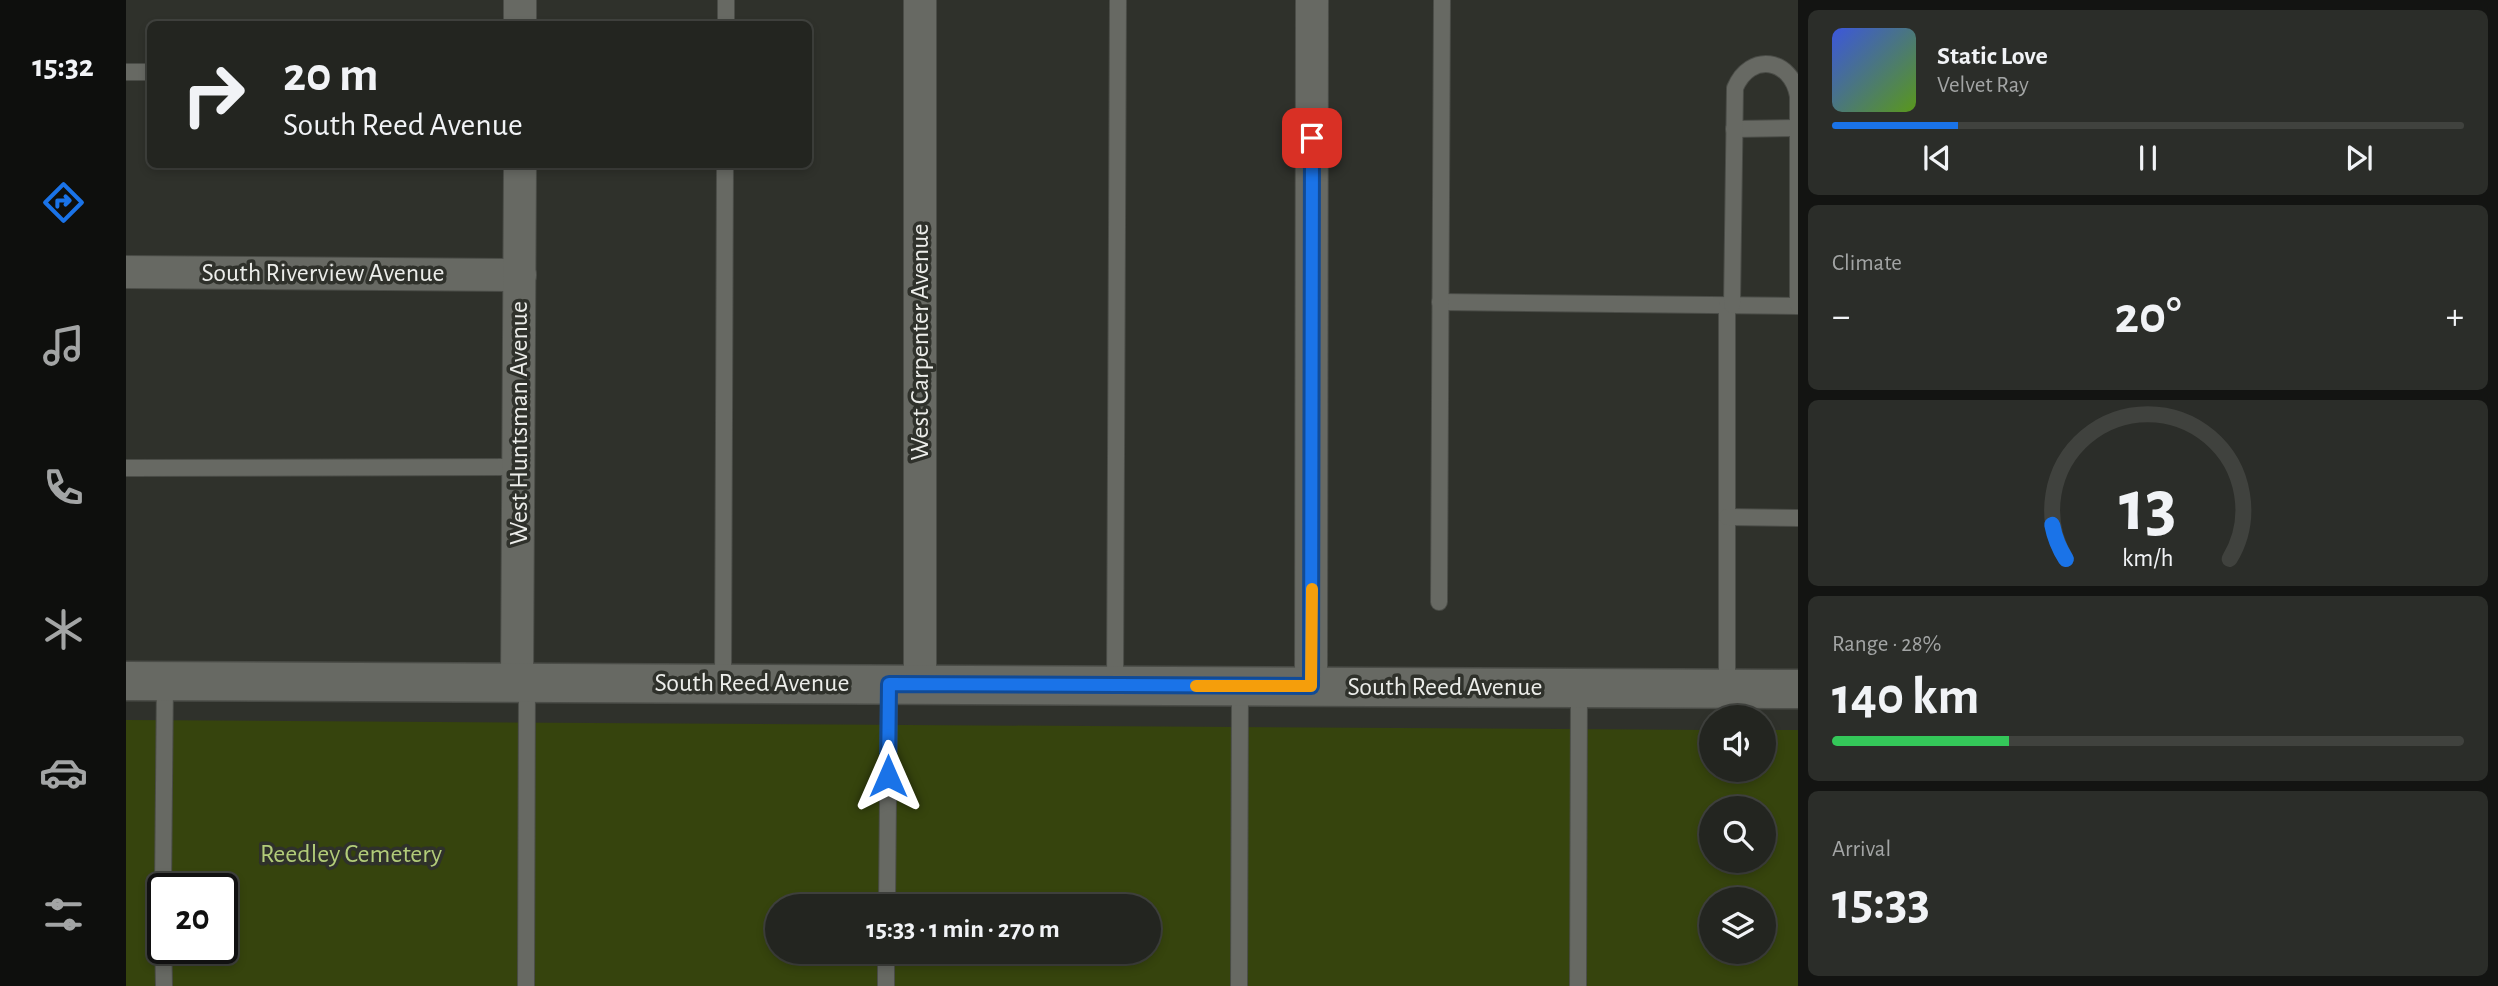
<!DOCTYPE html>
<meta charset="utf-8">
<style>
:root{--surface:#232520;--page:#2b2d29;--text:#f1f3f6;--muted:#a3a5a5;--line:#40423e;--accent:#1a73e8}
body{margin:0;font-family:"Alegreya Sans",sans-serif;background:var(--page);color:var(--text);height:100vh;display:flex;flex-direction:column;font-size:26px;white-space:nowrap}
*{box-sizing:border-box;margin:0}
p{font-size:23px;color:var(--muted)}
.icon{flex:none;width:38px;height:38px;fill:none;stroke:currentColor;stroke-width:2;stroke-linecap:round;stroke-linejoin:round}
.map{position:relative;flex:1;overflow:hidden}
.details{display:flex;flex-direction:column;gap:10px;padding:10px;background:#131412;width:700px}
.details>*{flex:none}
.guide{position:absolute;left:21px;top:21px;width:665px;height:147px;border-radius:10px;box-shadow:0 4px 10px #0003,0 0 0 2px var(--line);background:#232520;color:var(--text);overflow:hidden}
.tools{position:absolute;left:1573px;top:705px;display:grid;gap:14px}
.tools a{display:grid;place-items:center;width:77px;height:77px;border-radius:50%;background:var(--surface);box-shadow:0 4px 10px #0003,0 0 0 2px var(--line);font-size:35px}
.speed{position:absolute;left:21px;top:873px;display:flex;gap:14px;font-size:35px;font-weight:700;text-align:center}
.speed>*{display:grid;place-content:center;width:91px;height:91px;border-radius:50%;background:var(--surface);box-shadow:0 4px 10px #0003,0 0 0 2px var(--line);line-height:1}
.speed .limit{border:4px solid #111;border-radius:10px;background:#fff;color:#111}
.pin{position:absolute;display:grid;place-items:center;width:60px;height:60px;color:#fff;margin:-30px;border-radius:14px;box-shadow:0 4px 10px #0006}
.me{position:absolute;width:77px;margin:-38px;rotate:0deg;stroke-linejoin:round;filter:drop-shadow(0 0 5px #0008)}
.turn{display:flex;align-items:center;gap:24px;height:147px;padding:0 21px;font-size:32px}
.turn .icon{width:91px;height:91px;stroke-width:2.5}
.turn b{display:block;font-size:49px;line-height:60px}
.big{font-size:52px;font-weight:600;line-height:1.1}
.details .tile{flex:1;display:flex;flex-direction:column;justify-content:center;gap:10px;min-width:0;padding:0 24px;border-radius:10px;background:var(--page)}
.details .dial{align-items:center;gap:0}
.dial svg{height:182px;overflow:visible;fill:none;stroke:var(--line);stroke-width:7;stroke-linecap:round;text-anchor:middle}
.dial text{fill:var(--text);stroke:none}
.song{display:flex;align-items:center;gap:21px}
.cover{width:84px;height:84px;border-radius:10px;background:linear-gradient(135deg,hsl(230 70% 55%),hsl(90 70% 35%))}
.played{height:7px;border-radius:4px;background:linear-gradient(90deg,var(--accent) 20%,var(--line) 20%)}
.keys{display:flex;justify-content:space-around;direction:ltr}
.heat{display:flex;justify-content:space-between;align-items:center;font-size:38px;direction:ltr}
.charge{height:10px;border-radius:5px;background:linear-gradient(90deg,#34c759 28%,var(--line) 0)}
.trip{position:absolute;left:639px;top:894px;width:396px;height:70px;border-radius:35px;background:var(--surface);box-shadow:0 4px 10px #0003,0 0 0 2px var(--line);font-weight:600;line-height:70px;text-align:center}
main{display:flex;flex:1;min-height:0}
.dock{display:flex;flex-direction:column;width:126px;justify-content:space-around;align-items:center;background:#0e0f0d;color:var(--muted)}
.dock .icon{width:49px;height:49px}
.dock .current{color:var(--accent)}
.dock b{font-size:32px;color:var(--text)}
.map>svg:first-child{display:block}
.green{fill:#36440d;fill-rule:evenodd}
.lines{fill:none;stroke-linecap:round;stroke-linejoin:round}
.service-casing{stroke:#4a4c47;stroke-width:18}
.minor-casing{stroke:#4a4c47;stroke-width:34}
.tertiary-casing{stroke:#4a4c47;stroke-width:41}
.service{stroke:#676963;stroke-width:16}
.minor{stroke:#676963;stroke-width:32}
.tertiary{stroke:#676963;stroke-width:38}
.route-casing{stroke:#114b97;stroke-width:18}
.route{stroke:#1a73e8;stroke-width:12}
.slow{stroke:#f59e0b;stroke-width:12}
.labels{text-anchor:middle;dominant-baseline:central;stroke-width:7;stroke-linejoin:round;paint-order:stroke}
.street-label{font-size:26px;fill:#ecedea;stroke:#2f312b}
.park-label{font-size:26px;fill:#b2cc79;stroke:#2f312b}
</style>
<main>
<nav class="dock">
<b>15:32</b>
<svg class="icon current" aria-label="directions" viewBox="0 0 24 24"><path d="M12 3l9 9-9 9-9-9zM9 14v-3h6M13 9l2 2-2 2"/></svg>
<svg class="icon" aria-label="music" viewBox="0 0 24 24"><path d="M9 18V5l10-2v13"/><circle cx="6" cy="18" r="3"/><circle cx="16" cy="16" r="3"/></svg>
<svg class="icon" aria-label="phone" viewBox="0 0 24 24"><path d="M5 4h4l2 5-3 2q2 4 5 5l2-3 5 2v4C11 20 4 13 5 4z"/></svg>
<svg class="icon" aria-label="climate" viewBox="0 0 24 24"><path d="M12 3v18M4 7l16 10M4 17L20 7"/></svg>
<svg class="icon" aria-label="car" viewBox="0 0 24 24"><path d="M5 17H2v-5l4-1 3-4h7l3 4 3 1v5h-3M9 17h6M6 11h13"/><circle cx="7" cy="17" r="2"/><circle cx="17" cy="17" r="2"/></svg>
<svg class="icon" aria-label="filters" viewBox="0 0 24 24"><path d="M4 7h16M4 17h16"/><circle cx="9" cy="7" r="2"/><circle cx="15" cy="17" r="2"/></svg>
</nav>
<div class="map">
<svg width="1672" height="986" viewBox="0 0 1672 986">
<rect width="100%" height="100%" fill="#2f312b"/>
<!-- green -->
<path class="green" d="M0,720L1585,730L1586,770H1638V730H1672V986H0ZM1586,808H1638V861H1586ZM37,889H96V948H37ZM1586,900H1638V952H1586ZM651,906H1022V952H651Z"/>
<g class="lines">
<!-- service casing -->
<g class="service-casing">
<g id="service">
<polyline points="600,24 600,0"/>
<polyline points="0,72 24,72"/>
<polyline points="1608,129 1672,128"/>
<polyline points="1314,302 1672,306"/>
<polyline points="1601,305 1601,688"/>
<path d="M1606,305L1609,88C1624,52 1665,58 1672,96V305"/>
<polyline points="0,468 393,467"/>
<polyline points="1601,517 1672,518"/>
<polyline points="1313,602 1316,0"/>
<polyline points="597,683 599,164"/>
<polyline points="989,685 992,0"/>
<polyline points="37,889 39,681"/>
<polyline points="761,906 763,685"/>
<polyline points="37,932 38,986"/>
<polyline points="400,986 401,682"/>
<polyline points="760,986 760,952"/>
<polyline points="1113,986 1114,686"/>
<polyline points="1452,986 1453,688"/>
</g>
</g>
<!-- minor casing -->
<g class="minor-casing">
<g id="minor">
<polyline points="394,0 394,24"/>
<polyline points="0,272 394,275"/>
<polyline points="391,682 394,164"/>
<polyline points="794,684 794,0"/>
<polyline points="1185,686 1186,0"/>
</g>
</g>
<!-- tertiary casing -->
<g class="tertiary-casing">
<polyline id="tertiary" points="0,681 1672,689"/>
</g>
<!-- service -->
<use href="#service" class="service"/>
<!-- minor -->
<use href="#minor" class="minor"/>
<!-- tertiary -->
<use href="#tertiary" class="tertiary"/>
</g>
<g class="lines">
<!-- route casing -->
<g class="route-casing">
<polyline id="route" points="762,776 763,684 1185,686 1186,138"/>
</g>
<!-- route -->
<use href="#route" class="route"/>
<!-- slow -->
<polyline class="slow" points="1070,686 1185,686 1186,589"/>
</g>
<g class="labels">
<!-- street labels -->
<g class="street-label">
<text x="197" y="273">South Riverview Avenue</text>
<text transform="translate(794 342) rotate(-90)">West Carpenter Avenue</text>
<text transform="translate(393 423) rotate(-90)">West Huntsman Avenue</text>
<text x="626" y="683">South Reed Avenue</text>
<text x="1319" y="687">South Reed Avenue</text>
</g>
<!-- park labels -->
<g class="park-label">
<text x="225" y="854">Reedley Cemetery</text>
</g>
</g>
</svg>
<div class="tools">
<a><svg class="icon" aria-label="sound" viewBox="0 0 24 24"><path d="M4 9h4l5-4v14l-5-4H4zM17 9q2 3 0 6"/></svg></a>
<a><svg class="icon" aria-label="search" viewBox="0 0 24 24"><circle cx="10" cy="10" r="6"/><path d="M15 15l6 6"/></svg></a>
<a><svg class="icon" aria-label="layers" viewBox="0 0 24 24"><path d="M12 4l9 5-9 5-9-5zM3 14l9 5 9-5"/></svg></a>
</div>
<div class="speed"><div class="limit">20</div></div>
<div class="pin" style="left:1186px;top:138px;background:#d93025"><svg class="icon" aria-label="arrive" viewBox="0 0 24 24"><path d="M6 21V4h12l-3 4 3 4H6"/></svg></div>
<svg class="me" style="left:762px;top:776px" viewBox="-20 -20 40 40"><path d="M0-17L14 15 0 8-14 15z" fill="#1a73e8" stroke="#fff" stroke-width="4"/></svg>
<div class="trip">15:33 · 1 min · 270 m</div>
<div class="guide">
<div class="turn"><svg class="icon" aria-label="right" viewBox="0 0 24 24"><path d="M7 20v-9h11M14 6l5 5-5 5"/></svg><div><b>20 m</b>South Reed Avenue</div></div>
</div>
</div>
<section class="details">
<div class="tile">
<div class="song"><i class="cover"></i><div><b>Static Love</b><p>Velvet Ray</p></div></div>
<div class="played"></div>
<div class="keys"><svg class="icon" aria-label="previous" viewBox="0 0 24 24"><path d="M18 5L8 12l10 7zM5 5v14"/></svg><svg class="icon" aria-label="pause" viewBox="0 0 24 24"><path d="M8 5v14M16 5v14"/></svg><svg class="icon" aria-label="next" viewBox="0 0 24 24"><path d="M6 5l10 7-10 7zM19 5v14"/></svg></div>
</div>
<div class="tile"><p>Climate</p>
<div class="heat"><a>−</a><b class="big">20°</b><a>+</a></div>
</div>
<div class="tile dial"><svg viewBox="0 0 100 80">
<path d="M14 69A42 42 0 1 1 86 69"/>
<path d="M14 69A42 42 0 0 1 8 54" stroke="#1a73e8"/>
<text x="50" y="56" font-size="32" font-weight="700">13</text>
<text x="50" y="72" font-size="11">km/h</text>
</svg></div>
<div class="tile"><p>Range · 28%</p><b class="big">140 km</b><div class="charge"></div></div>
<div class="tile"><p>Arrival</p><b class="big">15:33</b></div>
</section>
</main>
